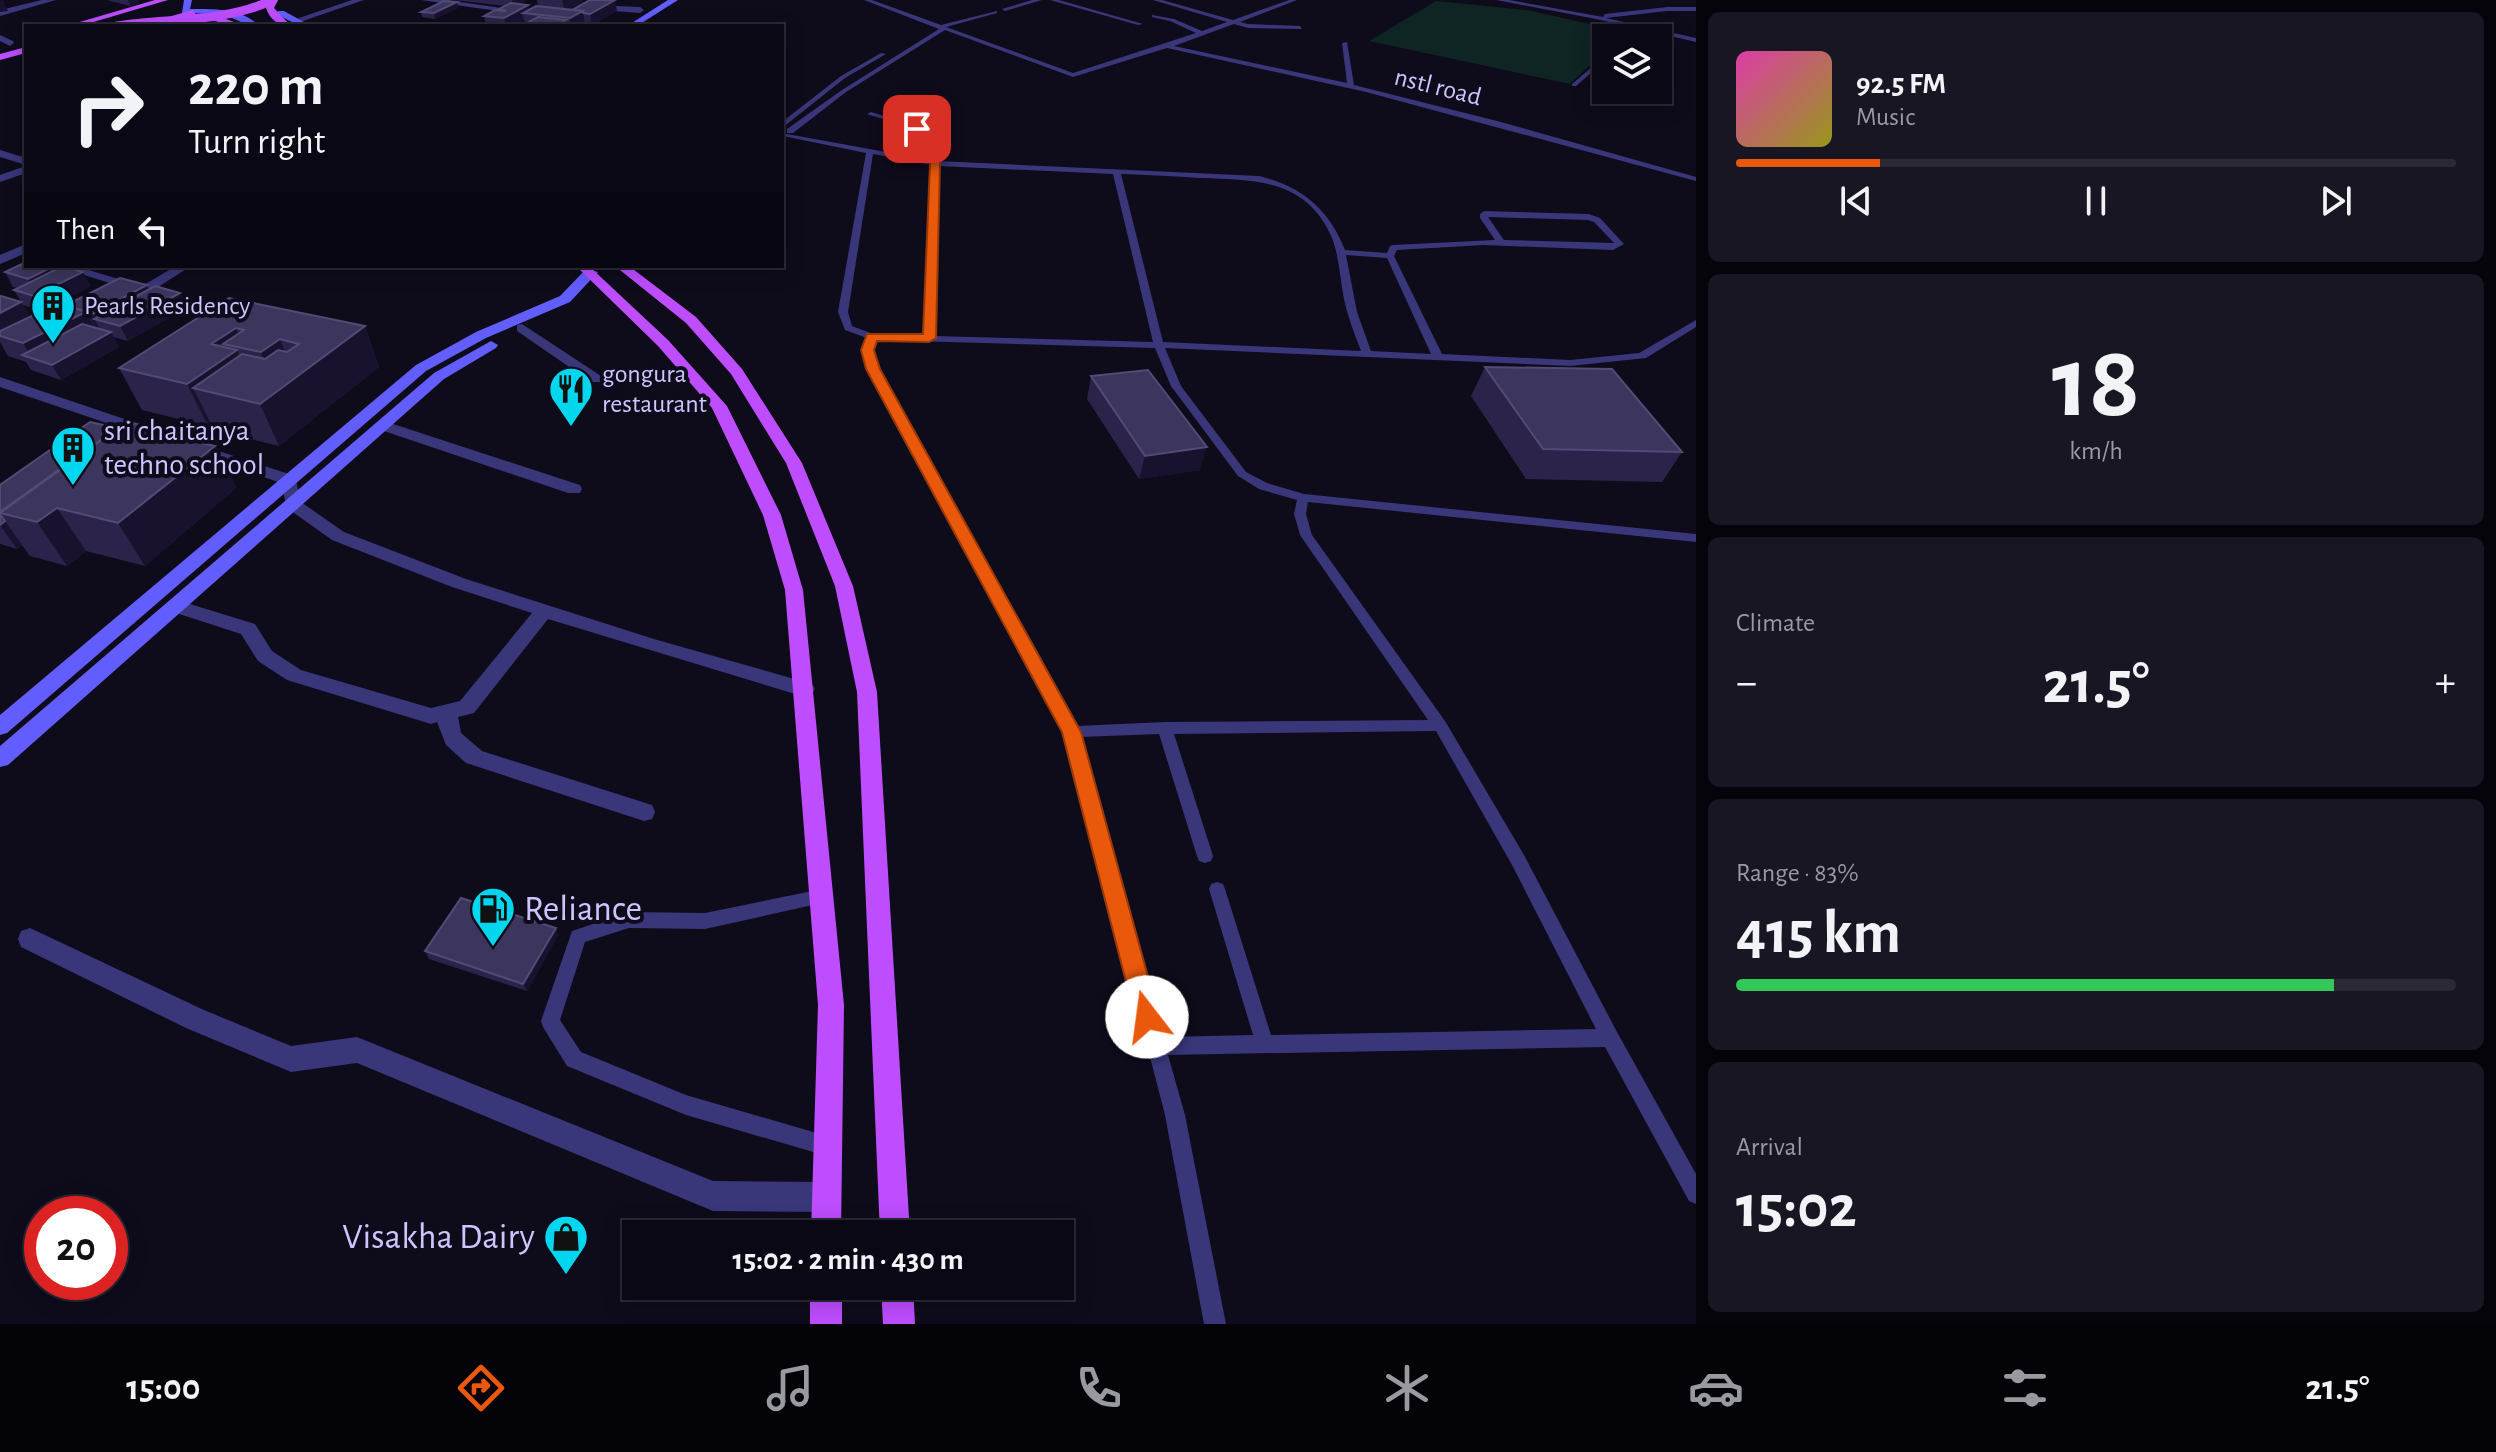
<!DOCTYPE html>
<meta charset="utf-8">
<style>
:root{--surface:#0a0814;--page:#181622;--text:#f1f3f6;--muted:#999aa0;--line:#2a2934;--accent:#ea580c}
body{margin:0;font-family:"Alegreya Sans",sans-serif;background:var(--page);color:var(--text);height:100vh;display:flex;flex-direction:column;font-size:30px;white-space:nowrap}
*{box-sizing:border-box;margin:0}
p{font-size:26px;color:var(--muted)}
.icon{flex:none;width:44px;height:44px;fill:none;stroke:currentColor;stroke-width:2;stroke-linecap:round;stroke-linejoin:round}
.map{position:relative;flex:1;overflow:hidden}
.sheet{display:flex;flex-direction:column;gap:12px;padding:12px;background:#06040b;width:800px}
.sheet>*{flex:none}
.banner{position:absolute;left:24px;top:24px;width:760px;height:244px;border-radius:0px;box-shadow:0 4px 20px #0003,0 0 0 2px var(--line);background:#0a0814;color:var(--text);overflow:hidden}
.fabs{position:absolute;left:1592px;top:24px;display:grid;gap:16px}
.fabs a{display:grid;place-items:center;width:80px;height:80px;border-radius:0px;background:var(--surface);box-shadow:0 4px 20px #0003,0 0 0 2px var(--line);font-size:40px}
.speed{position:absolute;left:24px;top:1196px;display:flex;gap:16px;font-size:40px;font-weight:700;text-align:center}
.speed>*{display:grid;place-content:center;width:104px;height:104px;border-radius:50%;background:var(--surface);box-shadow:0 4px 20px #0003,0 0 0 2px var(--line);line-height:1}
.speed .limit{border:12px solid #d22;background:#fff;color:#111}
.pin{position:absolute;display:grid;place-items:center;width:68px;height:68px;color:#fff;margin:-34px;border-radius:16px;box-shadow:0 4px 12px #0006}
.me{position:absolute;width:88px;margin:-44px;rotate:345deg;stroke-linejoin:round;filter:drop-shadow(0 0 6px #0008)}
.turn{display:flex;align-items:center;gap:28px;height:168px;padding:0 32px;font-size:36px}
.turn .icon{width:104px;height:104px;stroke-width:2.5}
.turn b{display:block;font-size:56px;line-height:68px}
.then{display:flex;align-items:center;height:76px;padding:0 32px;background:#0003;gap:16px;font-size:30px}
.big{font-size:60px;font-weight:700;line-height:1.1}
.sheet .tile{flex:1;display:flex;flex-direction:column;justify-content:center;gap:12px;min-width:0;padding:0 28px;border-radius:12px;background:var(--page)}
.sheet .dial{align-items:center;gap:0}
.dial b{font-size:104px;line-height:1}
.song{display:flex;align-items:center;gap:24px}
.cover{width:96px;height:96px;border-radius:12px;background:linear-gradient(135deg,hsl(320 70% 55%),hsl(60 70% 35%))}
.played{height:8px;border-radius:4px;background:linear-gradient(90deg,var(--accent) 20%,var(--line) 20%)}
.keys{display:flex;justify-content:space-around;direction:ltr}
.heat{display:flex;justify-content:space-between;align-items:center;font-size:44px;direction:ltr}
.charge{height:12px;border-radius:6px;background:linear-gradient(90deg,#34c759 83%,var(--line) 0)}
.trip{position:absolute;left:622px;top:1220px;width:452px;height:80px;border-radius:0px;background:var(--surface);box-shadow:0 4px 20px #0003,0 0 0 2px var(--line);font-weight:700;line-height:80px;text-align:center}
.menu{display:flex;height:128px;justify-content:space-around;align-items:center;background:#040308;color:var(--muted)}
.menu .icon{width:56px;height:56px}
.menu .on{color:var(--accent)}
.menu b{font-size:36px;color:var(--text)}
main{display:flex;flex:1;min-height:0}
.map>svg:first-child{display:block}
.green{fill:#0e2524}
.lines{fill:none;stroke-linecap:round;stroke-linejoin:round}
.lane{fill:#39367a;fill-rule:evenodd}
.street{fill:#39367a;fill-rule:evenodd}
.secondary{fill:#625dfe;fill-rule:evenodd}
.primary{fill:#bd4dfe;fill-rule:evenodd}
.primary-bridge{stroke:#bd4dfe;stroke-width:9}
.wall{fill:#2b234a;fill-rule:evenodd}
.shaded-wall{fill:#18122f}
.building{fill:#3c355d;stroke:#534b76;stroke-width:2}
.route{fill:#ea580c;stroke:#983908;stroke-width:2}
.labels{text-anchor:middle;dominant-baseline:central;stroke-width:8;stroke-linejoin:round;paint-order:stroke}
.far-street-label{font-size:26px;fill:#ccc5ff;stroke:#0e0b1b}
.far-poi-label{font-size:26px;fill:#ccc5ff;stroke:#0e0b1b;text-anchor:start}
.poi-label{font-size:30px;fill:#ccc5ff;stroke:#0e0b1b;text-anchor:start}
.near-poi-label{font-size:36px;fill:#ccc5ff;stroke:#0e0b1b;text-anchor:start}
</style>
<main>
<div class="map">
<svg width="1696" height="1324" viewBox="0 0 1696 1324">
<rect width="100%" height="100%" fill="#0e0b1b"/>
<!-- green -->
<polygon class="green" points="1436,1 1527,10 1625,32 1619,38 1606,38 1606,50 1570,84 1369,41"/>
<g class="lines">
<!-- lane -->
<g class="lane">
<polygon points="864,0 872,0 941,25 997,11 997,13 946,27 1073,73 1196,33 1170,21 1152,17 1152,15 1174,19 1202,31 1227,22 1153,0 1162,0 1233,20 1289,0 1297,0 1240,22 1248,24 1300,26 1302,29 1248,28 1234,24 1174,46 1347,83 1342,43 1347,42 1354,85 1501,122 1696,177 1696,181 1366,92 1167,48 1073,77 945,30 846,92 793,133 787,133 787,129 842,90 939,29"/>
<polygon points="1032,0 1042,0 1005,11 1002,9"/>
<polygon points="1050,0 1059,0 1143,24 1138,25"/>
<polygon points="1496,0 1509,0 1603,17 1605,14 1667,7 1696,7 1696,11 1667,11 1606,18 1696,38 1696,42 1596,19"/>
<polygon points="881,53 886,54 845,78 782,128 782,122 841,76"/>
<polygon points="1606,55 1606,60 1576,86 1572,86 1572,84"/>
<path d="M939,104L945,105C941,120 932,127 918,130L867,114L871,112L921,127L935,116Z"/>
<path d="M923,131L927,133L938,161L1259,176C1301,186 1329,209 1345,250L1387,253L1390,246L1393,245L1495,240L1480,218V214L1484,211L1589,214L1600,218L1624,244L1613,250L1484,245L1397,250L1394,256L1442,354L1570,360L1639,353L1696,320V327L1646,358L1570,366L1165,348L1181,386L1246,472L1267,483L1304,494L1696,534V542L1308,502L1306,514L1312,535L1445,721L1524,855L1617,1032L1696,1174V1204L1689,1201L1605,1047L1168,1055L1185,1115L1226,1324H1204L1165,1115L1149,1053L1145,1046L1146,1042L1065,732L868,369L863,350L867,338L845,330L838,312L866,153L783,136L787,134L930,160L919,133ZM873,154L931,165L924,335L873,334L852,326L848,312ZM939,166L1113,174L1153,342L934,336ZM1121,174C1148,175 1175,176 1201,178C1255,180 1307,179 1332,238C1340,259 1340,282 1345,304C1349,320 1355,335 1361,351L1163,342ZM1488,217L1588,220L1594,222L1614,243L1504,240ZM1346,255L1387,258L1431,354L1371,351L1357,312ZM876,340L1155,348L1171,386L1238,476L1259,489L1297,500L1294,514L1300,535L1428,720L1165,722L1076,726L878,369L873,350ZM1436,731L1512,865L1596,1029L1271,1035L1225,889L1223,884L1217,882L1211,884L1209,889L1253,1035L1163,1037L1081,737L1159,734L1197,856L1199,861L1205,863L1211,861L1213,856L1174,734Z"/>
<polygon points="822,889 828,891 830,896 828,901 822,903 705,929 629,928 585,942 560,1020 581,1052 686,1095 827,1136 834,1139 837,1146 834,1153 827,1156 686,1115 567,1066 543,1027 541,1021 572,931 629,912 705,913"/>
</g>
<!-- street -->
<g class="street">
<polygon points="42,0 56,0 0,16 0,10"/>
<polygon points="352,0 364,0 300,22 293,20"/>
<polygon points="421,0 446,0 529,12 525,15"/>
<polygon points="591,5 640,7 644,10 640,13 588,9"/>
<polygon points="0,35 13,41 14,43 10,46 0,41"/>
<polygon points="26,53 26,59 22,58 22,54"/>
<polygon points="0,150 26,158 26,165 0,157"/>
<polygon points="26,166 26,173 0,182 0,175"/>
<polygon points="26,244 26,253 0,264 0,255"/>
<polygon points="55,266 75,266 142,286 176,266 191,266 155,289 241,317 229,320"/>
<polygon points="522,324 601,376 601,382 591,382 517,331 517,325"/>
<polygon points="0,377 154,429 156,432 154,435 142,435 0,387"/>
<polygon points="381,420 580,485 582,489 580,493 568,493 375,428 373,425"/>
<polygon points="197,444 295,476 301,502 344,532 466,579 654,639 812,684 815,689 812,694 805,697 548,619 474,713 458,717 461,733 482,751 652,805 655,812 652,819 644,821 466,763 446,745 437,722 431,724 287,680 258,661 241,634 170,611 167,606 177,600 255,624 272,651 301,670 431,708 460,701 532,613 452,587 332,540 287,508 281,483 191,452 191,446"/>
<polygon points="30,928 204,1010 291,1046 357,1037 713,1181 825,1182 835,1187 840,1197 835,1207 825,1212 713,1211 357,1063 291,1072 186,1028 21,947 18,939 21,931"/>
</g>
<!-- secondary -->
<g class="secondary">
<path d="M184,0H192L190,9C216,9 240,8 260,26H250L223,14L182,13Z"/>
<polygon points="668,0 678,0 637,26 627,26"/>
<polygon points="278,11 284,11 311,26 300,26 278,15"/>
<polygon points="586,269 598,272 570,302 486,338 426,371 7,733 0,735 0,715 416,365 476,332 560,296"/>
<polygon points="491,341 498,345 496,348 444,379 8,765 0,767 0,746 434,373"/>
</g>
<!-- primary -->
<g class="primary">
<polygon points="155,0 168,0 80,26 66,26"/>
<path d="M270,0H278L274,8L291,26C279,26 270,20 266,8Z"/>
<polygon points="193,10 196,15 158,24 154,21"/>
<polygon points="216,15 239,24 240,26 228,26 213,20"/>
<polygon points="26,47 26,53 0,60 0,54"/>
<polygon points="576,266 589,266 668,340 727,406 781,515 803,590 844,1005 841,1234 811,1234 818,1005 785,590 763,515 712,408 658,346"/>
<polygon points="615,266 629,266 696,317 742,369 802,463 853,586 877,692 910,1234 880,1234 857,692 835,586 786,463 731,374 686,323"/>
<rect x="810" y="1286" width="32" height="38"/>
<polygon points="881,1286 913,1286 915,1324 883,1324"/>
</g>
<!-- primary-bridge -->
<path class="primary-bridge" d="M117,26C170,18 223,23 273,0"/>
</g>
<!-- wall -->
<g class="wall">
<polygon points="107,0 138,0 139,3 130,6"/>
<polygon points="454,0 527,0 519,4 528,5 529,9 538,6 537,0 583,0 583,2 571,9 617,11 592,25 585,24 585,26 525,26 524,20 512,26 486,26 484,16 499,11 499,9 505,6"/>
<polygon points="458,8 435,19 422,17 421,12"/>
<path d="M26,266H61L91,286L59,303L66,305L147,285L149,290L187,308L128,341L113,337L119,347L61,380L31,370L26,362L8,356L0,342V297L21,302L14,290L18,288L13,287L5,272ZM23,305L42,311L30,317Z"/>
<polygon points="229,298 365,326 379,367 279,446 214,430 211,424 208,426 142,410 119,368"/>
<polygon points="1485,367 1682,452 1662,482 1526,479 1471,396"/>
<polygon points="1091,376 1200,470 1139,479 1087,399"/>
<polygon points="117,428 181,434 183,439 215,446 236,488 145,566 86,551 67,566 30,556 22,545 17,549 0,544 0,485"/>
<polygon points="558,935 527,991 429,959 425,951"/>
</g>
<!-- shaded-wall -->
<g class="shaded-wall">
<polygon points="3,0 8,11 0,12 0,1"/>
<polygon points="128,0 138,0 139,3 130,6"/>
<polygon points="512,0 527,0 514,7"/>
<polygon points="562,0 583,0 583,2 565,13"/>
<polygon points="615,0 617,11 592,25 590,14"/>
<polygon points="457,2 458,8 435,19 434,13"/>
<polygon points="528,5 530,13 522,12 524,20 512,26 506,26 504,18"/>
<polygon points="583,11 585,26 571,26 570,18"/>
<polygon points="566,20 567,26 557,26"/>
<polygon points="54,266 61,266 67,278 36,293 28,279"/>
<polygon points="83,272 91,286 43,311 34,296"/>
<polygon points="147,285 154,300 94,319 100,329 97,330 89,316"/>
<polygon points="180,293 187,308 128,341 120,326"/>
<polygon points="21,302 30,317 0,332 0,313"/>
<polygon points="86,312 98,333 32,358 23,343"/>
<polygon points="365,326 379,367 279,446 260,404 278,391 261,352 280,339 295,378"/>
<polygon points="236,328 245,349 223,344 229,356 237,350 256,392 193,388 211,424 208,426 187,384 211,344"/>
<polygon points="111,332 119,347 61,380 52,365"/>
<polygon points="181,434 195,461 215,446 236,488 145,566 118,523 176,437"/>
<polygon points="1207,447 1200,470 1139,479 1145,456"/>
<polygon points="57,508 86,551 67,566 37,522"/>
<polygon points="5,521 22,545 17,549 0,525"/>
<polygon points="556,928 558,935 527,991 523,984"/>
</g>
<!-- building -->
<g class="building">
<polygon points="590,0 615,0 590,14 583,13 583,11 572,10"/>
<polygon points="444,1 457,2 434,13 421,12"/>
<polygon points="511,3 528,5 504,18 484,16 495,10 506,11 499,9"/>
<polygon points="536,6 583,11 570,18 523,13"/>
<polygon points="538,17 566,20 557,26 525,24"/>
<polygon points="26,262 26,266 54,266 28,279 5,272"/>
<polygon points="63,266 83,272 34,296 14,290"/>
<polygon points="120,278 147,285 89,316 86,312 66,305"/>
<polygon points="155,286 180,293 120,326 94,319"/>
<polygon points="1,296 21,302 0,313 0,297"/>
<polygon points="229,298 365,326 260,404 193,388 242,354 265,359 278,350 287,352 299,344 280,339 261,352 223,344 244,330 236,328 211,344 237,350 187,384 119,368"/>
<polygon points="59,303 86,312 23,343 0,336 0,331"/>
<polygon points="82,324 111,332 52,365 22,355"/>
<polygon points="1485,367 1612,369 1682,452 1543,449"/>
<polygon points="1148,370 1207,447 1145,456 1091,376"/>
<polygon points="90,422 117,428 0,512 0,485"/>
<polygon points="127,422 181,434 176,437 215,446 118,523 57,508 37,522 0,513"/>
<polygon points="0,514 5,521 0,525"/>
<polygon points="461,898 556,928 523,984 425,951"/>
</g>
<!-- route -->
<polygon class="route" points="917,126 928,133 940,163 936,338 929,342 877,341 874,350 880,369 1081,732 1159,1017 1155,1025 1147,1028 1138,1025 1135,1017 1062,732 866,369 861,350 867,334 923,334 930,163 919,134 912,129"/>
<!-- icons -->
<defs>
<g id="building-pin" transform="scale(2.3)"><path d="M0 17L-7.5 6A9.5 9.5 0 1 1 7.5 6Z" fill="#01d6ef" stroke="#0e0b1b"/><path d="M-4-6H4V6H1V3H-1V6H-4ZM-2.5-4.3h1.7v1.8h-1.7ZM.8-4.3h1.7v1.8H.8ZM-2.5-1h1.7V.8h-1.7ZM.8-1h1.7V.8H.8Z" fill="#111"/></g>
<g id="restaurant-pin" transform="scale(2.3)"><path d="M0 17L-7.5 6A9.5 9.5 0 1 1 7.5 6Z" fill="#01d6ef" stroke="#0e0b1b"/><path d="M-5-6h1v4h1v-4h1v4h1v-4h1v5L-1.5 .5V6h-2V.5L-5-1ZM5-6V6H3V1.5H1.5Q1.5-4 5-6Z" fill="#111"/></g>
<g id="fuel-pin" transform="scale(2.3)"><path d="M0 17L-7.5 6A9.5 9.5 0 1 1 7.5 6Z" fill="#01d6ef" stroke="#0e0b1b"/><path d="M-5.5-6h7V0h2V4h1.3V-2.5L3-4.5l.8-.8L6-3V5H2.5V1h-1V6h-7ZM-4.2-4.7v3.2H.2V-4.7Z" fill="#111"/></g>
<g id="shop-pin" transform="scale(2.3)"><path d="M0 17L-7.5 6A9.5 9.5 0 1 1 7.5 6Z" fill="#01d6ef" stroke="#0e0b1b"/><path d="M-5-2.5h2.3a2.7 3.5 0 0 1 5.4 0H5L5.5 6h-11ZM-1.5-2.5h3a1.5 2.3 0 0 0-3 0Z" fill="#111"/></g>
</defs>
<g fill-rule="evenodd">
<use href="#building-pin" x="53" y="306"/>
<use href="#restaurant-pin" x="571" y="389"/>
<use href="#building-pin" x="73" y="448"/>
<use href="#fuel-pin" x="493" y="909"/>
<use href="#shop-pin" x="566" y="1237"/>
</g>
<g class="labels">
<!-- far-street labels -->
<g class="far-street-label">
<text transform="translate(1438 87) rotate(14)">nstl road</text>
</g>
<!-- far-poi labels -->
<g class="far-poi-label">
<text x="84" y="306">Pearls Residency</text>
<text x="602" y="374">gongura<tspan x="602" dy="30">restaurant</tspan></text>
</g>
<!-- poi labels -->
<g class="poi-label">
<text x="104" y="431">sri chaitanya<tspan x="104" dy="34">techno school</tspan></text>
</g>
<!-- near-poi labels -->
<g class="near-poi-label">
<text x="524" y="909">Reliance</text>
<text x="535" y="1237" text-anchor="end">Visakha Dairy</text>
</g>
</g>
</svg>
<div class="fabs">
<a><svg class="icon" aria-label="layers" viewBox="0 0 24 24"><path d="M12 4l9 5-9 5-9-5zM3 14l9 5 9-5"/></svg></a>
</div>
<div class="speed"><div class="limit">20</div></div>
<div class="pin" style="left:917px;top:129px;background:#d93025"><svg class="icon" aria-label="arrive" viewBox="0 0 24 24"><path d="M6 21V4h12l-3 4 3 4H6"/></svg></div>
<svg class="me" style="left:1147px;top:1017px" viewBox="-20 -20 40 40"><circle r="19" fill="#fff"/><path d="M0-13L10 11 0 6-10 11z" fill="#ea580c"/></svg>
<div class="trip">15:02 · 2 min · 430 m</div>
<div class="banner">
<div class="turn"><svg class="icon" aria-label="right" viewBox="0 0 24 24"><path d="M7 20v-9h11M14 6l5 5-5 5"/></svg><div><b>220 m</b>Turn right</div></div>
<div class="then">Then<svg class="icon" aria-label="left" viewBox="0 0 24 24"><path d="M17 20v-9H6M10 6l-5 5 5 5"/></svg></div>
</div>
</div>
<section class="sheet">
<div class="tile">
<div class="song"><i class="cover"></i><div><b>92.5 FM</b><p>Music</p></div></div>
<div class="played"></div>
<div class="keys"><svg class="icon" aria-label="previous" viewBox="0 0 24 24"><path d="M18 5L8 12l10 7zM5 5v14"/></svg><svg class="icon" aria-label="pause" viewBox="0 0 24 24"><path d="M8 5v14M16 5v14"/></svg><svg class="icon" aria-label="next" viewBox="0 0 24 24"><path d="M6 5l10 7-10 7zM19 5v14"/></svg></div>
</div>
<div class="tile dial"><b>18</b><p>km/h</p></div>
<div class="tile"><p>Climate</p>
<div class="heat"><a>−</a><b class="big">21.5°</b><a>+</a></div>
</div>
<div class="tile"><p>Range · 83%</p><b class="big">415 km</b><div class="charge"></div></div>
<div class="tile"><p>Arrival</p><b class="big">15:02</b></div>
</section>
</main>
<nav class="menu">
<b>15:00</b>
<svg class="icon on" aria-label="directions" viewBox="0 0 24 24"><path d="M12 3l9 9-9 9-9-9zM9 14v-3h6M13 9l2 2-2 2"/></svg>
<svg class="icon" aria-label="music" viewBox="0 0 24 24"><path d="M9 18V5l10-2v13"/><circle cx="6" cy="18" r="3"/><circle cx="16" cy="16" r="3"/></svg>
<svg class="icon" aria-label="phone" viewBox="0 0 24 24"><path d="M5 4h4l2 5-3 2q2 4 5 5l2-3 5 2v4C11 20 4 13 5 4z"/></svg>
<svg class="icon" aria-label="climate" viewBox="0 0 24 24"><path d="M12 3v18M4 7l16 10M4 17L20 7"/></svg>
<svg class="icon" aria-label="car" viewBox="0 0 24 24"><path d="M5 17H2v-5l4-1 3-4h7l3 4 3 1v5h-3M9 17h6M6 11h13"/><circle cx="7" cy="17" r="2"/><circle cx="17" cy="17" r="2"/></svg>
<svg class="icon" aria-label="filters" viewBox="0 0 24 24"><path d="M4 7h16M4 17h16"/><circle cx="9" cy="7" r="2"/><circle cx="15" cy="17" r="2"/></svg>
<b>21.5°</b>
</nav>
